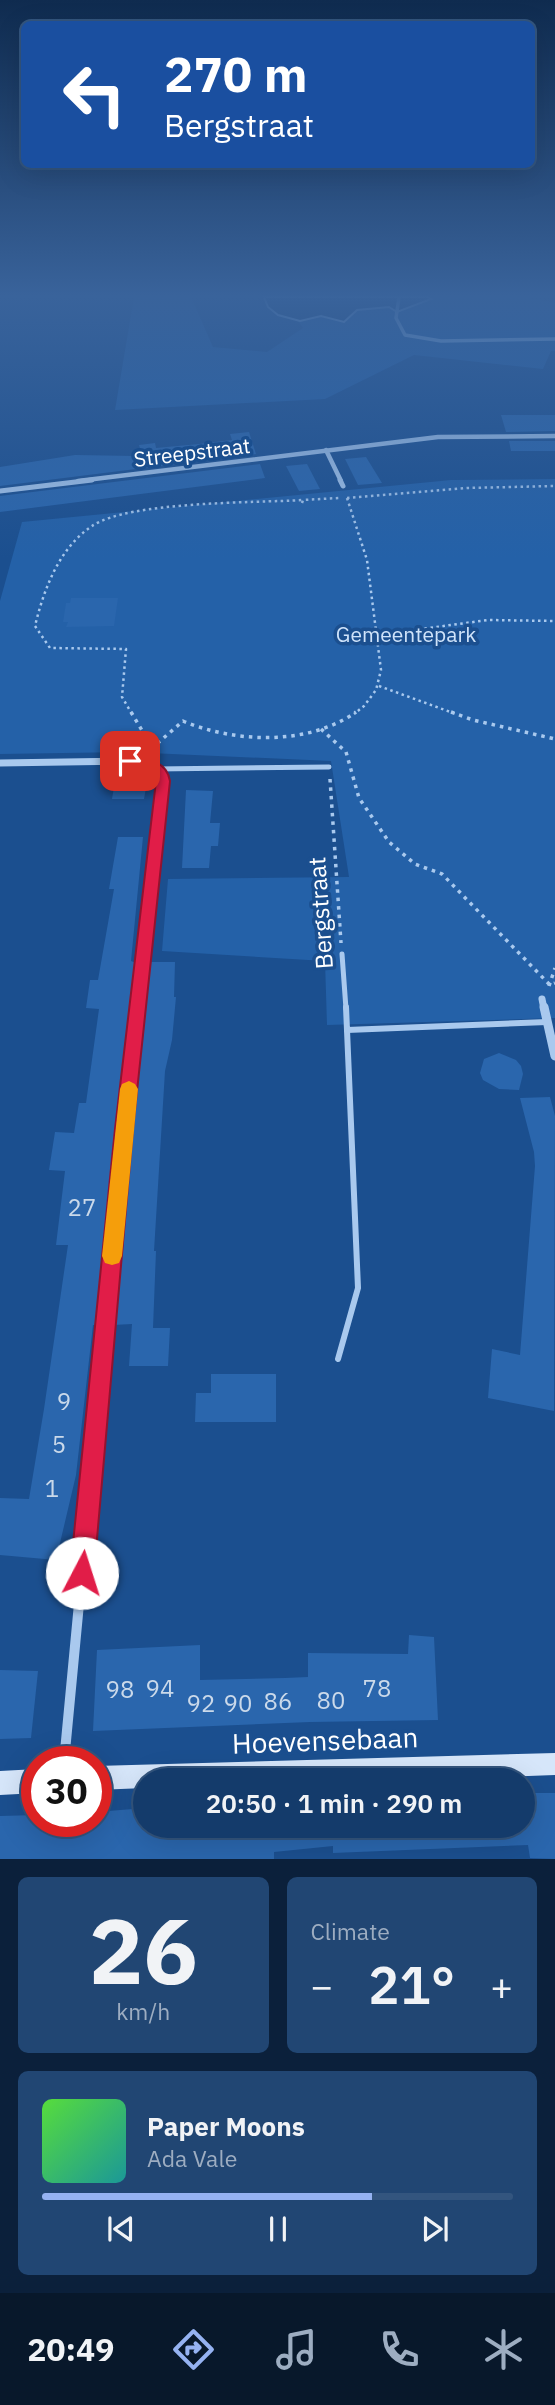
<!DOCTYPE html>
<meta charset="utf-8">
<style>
:root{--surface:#143b6b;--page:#214673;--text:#f1f3f6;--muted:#9dadc1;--line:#33557e;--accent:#95b2f1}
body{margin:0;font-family:"IBM Plex Sans",sans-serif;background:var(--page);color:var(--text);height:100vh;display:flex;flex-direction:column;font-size:26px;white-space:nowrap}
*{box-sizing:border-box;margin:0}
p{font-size:23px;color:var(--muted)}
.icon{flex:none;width:38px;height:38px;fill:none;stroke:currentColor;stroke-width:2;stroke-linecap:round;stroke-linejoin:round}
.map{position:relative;height:1859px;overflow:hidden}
.side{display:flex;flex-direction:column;gap:18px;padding:18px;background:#0b203b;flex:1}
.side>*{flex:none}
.banner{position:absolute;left:21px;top:21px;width:514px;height:147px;border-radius:10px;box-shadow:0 7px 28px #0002,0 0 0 2px var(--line);background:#1a4fa0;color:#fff;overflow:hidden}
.speed{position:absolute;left:21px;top:1746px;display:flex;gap:14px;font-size:35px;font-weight:700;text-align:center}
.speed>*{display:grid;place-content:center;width:91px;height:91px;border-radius:50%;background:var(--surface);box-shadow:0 7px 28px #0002,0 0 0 2px var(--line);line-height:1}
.speed .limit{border:10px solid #d22;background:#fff;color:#111}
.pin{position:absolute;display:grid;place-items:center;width:60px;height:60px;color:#fff;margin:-30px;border-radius:14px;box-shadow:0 4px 10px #0006}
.me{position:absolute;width:77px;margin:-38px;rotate:5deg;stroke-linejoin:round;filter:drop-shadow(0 0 5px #0008)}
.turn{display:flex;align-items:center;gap:24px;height:147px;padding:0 28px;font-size:32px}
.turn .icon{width:91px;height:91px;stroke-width:2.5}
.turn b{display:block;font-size:49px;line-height:60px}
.big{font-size:52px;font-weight:600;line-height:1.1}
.side .tile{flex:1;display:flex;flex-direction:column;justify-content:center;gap:10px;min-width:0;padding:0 24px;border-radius:10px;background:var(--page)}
.side .dial{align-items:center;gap:0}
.dial b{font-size:91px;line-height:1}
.song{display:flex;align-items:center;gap:21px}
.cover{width:84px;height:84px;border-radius:10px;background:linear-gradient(135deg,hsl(110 70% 55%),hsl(180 70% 35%))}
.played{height:7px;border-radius:4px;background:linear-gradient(90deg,var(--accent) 70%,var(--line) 70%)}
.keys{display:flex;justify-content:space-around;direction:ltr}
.heat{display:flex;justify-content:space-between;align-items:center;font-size:38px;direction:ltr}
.side .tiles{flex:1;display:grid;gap:18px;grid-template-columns:1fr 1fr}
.tile:last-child{grid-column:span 2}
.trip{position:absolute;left:133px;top:1768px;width:402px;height:70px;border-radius:35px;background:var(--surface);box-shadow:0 7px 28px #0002,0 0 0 2px var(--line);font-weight:600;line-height:70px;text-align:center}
.tabs{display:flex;height:112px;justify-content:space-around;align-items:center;background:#08182b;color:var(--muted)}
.tabs .icon{width:49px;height:49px}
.tabs .active{color:var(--accent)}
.tabs b{font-size:32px;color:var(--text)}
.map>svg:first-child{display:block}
.green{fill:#2461a8}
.water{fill:#123a6d;stroke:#9cc4f0;stroke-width:2}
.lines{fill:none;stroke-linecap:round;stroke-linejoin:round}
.stream{stroke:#9cc4f0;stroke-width:3.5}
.building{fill:#2a66ad}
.path-far1{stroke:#a9c9ee;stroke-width:2.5;stroke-dasharray:2.5 3.5;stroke-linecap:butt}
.path{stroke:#a9c9ee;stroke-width:3.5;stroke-dasharray:3.5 5;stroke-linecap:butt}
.lane-far1{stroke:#a9c9ee;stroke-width:5}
.lane{stroke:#a9c9ee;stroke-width:6}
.street-far4{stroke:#a9c9ee;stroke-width:4.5}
.street-far3{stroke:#a9c9ee;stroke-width:5}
.street-far2{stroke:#a9c9ee;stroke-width:7}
.street-far1{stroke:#a9c9ee;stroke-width:9}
.street{stroke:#a9c9ee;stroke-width:10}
.secondary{fill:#d6e6fa;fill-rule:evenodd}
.route{fill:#e11d48;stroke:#92132f;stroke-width:2}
.slow{fill:#f59e0b}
.labels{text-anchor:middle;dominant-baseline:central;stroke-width:7;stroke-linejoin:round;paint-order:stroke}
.far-street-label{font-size:21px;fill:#fff;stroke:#1b4f8f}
.far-park-label{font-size:21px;fill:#cfe3fa;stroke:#1b4f8f}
.street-label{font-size:24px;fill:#fff;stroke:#1b4f8f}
.near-number-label{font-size:24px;fill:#cad9ea}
.near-street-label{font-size:28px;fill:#fff;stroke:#1b4f8f}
</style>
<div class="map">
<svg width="555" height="1859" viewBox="0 0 555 1859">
<rect width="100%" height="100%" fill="#1b4f8f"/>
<!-- green -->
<g class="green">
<polygon points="134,297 191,297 213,347 267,352 303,328 280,297 524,297 555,303 555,351 551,351 543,369 414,355 325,399 115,410"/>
<polygon points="555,479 555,1018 327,1025 325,961 162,951 168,879 349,877 331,761 127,752 0,754 0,601 22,522 451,480"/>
</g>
<!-- water -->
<polygon class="water" points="264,297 428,297 431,299 397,312 389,307 357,310 344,322 321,316 300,321 278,315 268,307"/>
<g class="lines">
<!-- stream -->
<polyline class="stream" points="399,297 396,318 405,335 441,341 555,339"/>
</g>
<!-- building -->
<g class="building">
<polygon points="501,415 555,415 555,431 506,432"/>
<polygon points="249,432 256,454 0,486 0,467 75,455 135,456 134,452 141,452 139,445 155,443 156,448 199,444 232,440 230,434"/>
<polygon points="509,441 555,441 555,451 511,451"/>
<polygon points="366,457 382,483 358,485 345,459"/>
<polygon points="260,464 265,478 0,512 0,496"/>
<polygon points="307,464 320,489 299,491 286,466"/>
<polygon points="71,598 118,598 114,626 66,627 68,622 63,622 66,603 70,603"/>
<polygon points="136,768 135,782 147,782 144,799 112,799 117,769"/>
<polygon points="186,790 213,791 210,823 220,823 218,846 211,846 209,868 182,868"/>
<polygon points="118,837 143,837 131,961 136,963 99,1325 93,1325 76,1475 56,1560 0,1555 0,1498 29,1499 44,1409 68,1245 56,1245 65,1171 49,1170 55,1132 74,1133 79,1103 86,1103 99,1009 86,1008 90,980 98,980 114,889 109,889"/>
<polygon points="148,962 175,962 174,997 176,997 172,1040 165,1071 154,1251 156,1251 153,1328 170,1328 168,1366 129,1366 132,1324 113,1325"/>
<polygon points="499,1053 516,1060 521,1066 523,1074 519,1090 499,1089 483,1080 480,1073 484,1059"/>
<polygon points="550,1097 555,1116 554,1411 488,1398 492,1349 520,1355 535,1166 534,1152 520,1098"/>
<polygon points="211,1374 276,1374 276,1422 195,1422 196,1393 211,1393"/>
<polygon points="409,1635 434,1637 438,1720 310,1722 93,1731 97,1650 200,1645 200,1680 285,1678 308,1677 308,1653 408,1654"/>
<polygon points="0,1670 38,1671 31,1738 0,1739"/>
<polygon points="523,1793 555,1793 555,1859 530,1858 528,1845 333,1853 333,1846 274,1852 274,1859 0,1859 0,1816 37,1815 37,1822 96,1822 96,1812 145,1808 145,1825 526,1825"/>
</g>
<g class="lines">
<!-- path-far1 -->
<g class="path-far1">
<polyline points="347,498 467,488 555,486"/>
<polyline points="347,498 367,560 381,670 376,690 364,706 354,714"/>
<polyline points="302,503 303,500 339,498"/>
<polyline points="377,635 488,620 555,621"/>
<polyline points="379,686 456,714"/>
<path d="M132,714L122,697L126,649L50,648L35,626C44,589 59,548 92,526C129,501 254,503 303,500"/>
</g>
<!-- path -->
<g class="path">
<polyline points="131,712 152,747"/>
<polyline points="451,712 473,720 555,739"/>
<polyline points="321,729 346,752 359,798 389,842 415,864 442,874 550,985 555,983"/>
<path d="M151,749L183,721C235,743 308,746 356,712"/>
<polyline points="330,779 341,943"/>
<polyline points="549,986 555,968"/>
</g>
<!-- lane-far1 -->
<g class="lane-far1">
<polyline points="156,769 329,767"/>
<polyline points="342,954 346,1009"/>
</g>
<!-- lane -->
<g class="lane">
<polyline points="346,1007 347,1030 547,1022"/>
<polyline points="338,1359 358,1288 347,1030"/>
</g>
<!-- street-far4 -->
<g class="street-far4">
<polyline points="326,450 341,481"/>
<polyline points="78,481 438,437 555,436"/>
</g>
<!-- street-far3 -->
<g class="street-far3">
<polyline points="340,480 343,486"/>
<polyline points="0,491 92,480"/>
</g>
<!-- street-far2 -->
<g class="street-far2">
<polyline points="0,763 130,761 147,764 162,773 137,1009"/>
<polyline points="542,999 544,1009"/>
</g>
<!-- street-far1 -->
<g class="street-far1">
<polyline points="544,1007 555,1056"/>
<polyline points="100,1384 138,1007"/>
</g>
<!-- street -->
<polyline class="street" points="64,1762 100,1382"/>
<!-- secondary -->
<g class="secondary">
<polygon points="555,1753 555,1775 415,1780 145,1780 145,1788 96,1790 96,1766"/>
<polygon points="37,1769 37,1793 0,1795 0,1771"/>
</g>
</g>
<!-- sky -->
<linearGradient id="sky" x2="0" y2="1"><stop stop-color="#0f2b4f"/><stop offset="0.53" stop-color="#39639b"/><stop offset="1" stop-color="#39639b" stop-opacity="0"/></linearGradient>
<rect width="555" height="558" fill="url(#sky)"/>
<!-- route -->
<path class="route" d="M130,756C147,758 167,761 170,781L133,1129L94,1573L91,1582L82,1585L74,1582L70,1573L115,1129L156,781L155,775L143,767L125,764L123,761Z"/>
<!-- slow -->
<polygon class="slow" points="129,1081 135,1084 138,1089 122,1256 119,1263 112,1265 105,1263 102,1256 120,1089 122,1084"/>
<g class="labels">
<!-- far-street labels -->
<g class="far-street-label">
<text transform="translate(192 452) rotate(-7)">Streepstraat</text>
</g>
<!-- far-park labels -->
<g class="far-park-label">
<text x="406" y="634">Gemeentepark</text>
</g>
<!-- street labels -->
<g class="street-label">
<text transform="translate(320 913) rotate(-94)">Bergstraat</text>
</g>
<!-- near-number labels -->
<g class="near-number-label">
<text x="82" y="1207">27</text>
<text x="64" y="1401">9</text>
<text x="59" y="1444">5</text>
<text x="52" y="1488">1</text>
<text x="160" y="1688">94</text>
<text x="377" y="1688">78</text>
<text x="120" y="1689">98</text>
<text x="331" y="1700">80</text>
<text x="278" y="1701">86</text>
<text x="201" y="1703">92</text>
<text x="238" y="1703">90</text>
</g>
<!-- near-street labels -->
<g class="near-street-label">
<text transform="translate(325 1740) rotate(-2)">Hoevensebaan</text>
</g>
</g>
</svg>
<div class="speed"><div class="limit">30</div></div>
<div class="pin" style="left:130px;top:761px;background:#d93025"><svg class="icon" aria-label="arrive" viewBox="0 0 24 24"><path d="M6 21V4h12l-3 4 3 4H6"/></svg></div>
<svg class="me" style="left:82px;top:1573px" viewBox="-20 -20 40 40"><circle r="19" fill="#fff"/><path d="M0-13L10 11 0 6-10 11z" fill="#e11d48"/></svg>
<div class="trip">20:50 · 1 min · 290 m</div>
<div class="banner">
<div class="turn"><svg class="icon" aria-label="left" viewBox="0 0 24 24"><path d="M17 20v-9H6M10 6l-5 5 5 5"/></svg><div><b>270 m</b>Bergstraat</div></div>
</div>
</div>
<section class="side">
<div class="tiles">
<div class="tile dial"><b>26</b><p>km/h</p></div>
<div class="tile"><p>Climate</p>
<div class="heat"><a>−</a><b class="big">21°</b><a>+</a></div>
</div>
<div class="tile">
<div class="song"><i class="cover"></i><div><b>Paper Moons</b><p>Ada Vale</p></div></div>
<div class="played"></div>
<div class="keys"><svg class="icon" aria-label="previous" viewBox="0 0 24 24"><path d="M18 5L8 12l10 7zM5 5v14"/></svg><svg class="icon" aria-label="pause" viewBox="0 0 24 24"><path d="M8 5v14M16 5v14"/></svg><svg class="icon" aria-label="next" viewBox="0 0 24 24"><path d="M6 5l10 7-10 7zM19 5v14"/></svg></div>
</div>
</div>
</section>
<nav class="tabs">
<b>20:49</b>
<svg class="icon active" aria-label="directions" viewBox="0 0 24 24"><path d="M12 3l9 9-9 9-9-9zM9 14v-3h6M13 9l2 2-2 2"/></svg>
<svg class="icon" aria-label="music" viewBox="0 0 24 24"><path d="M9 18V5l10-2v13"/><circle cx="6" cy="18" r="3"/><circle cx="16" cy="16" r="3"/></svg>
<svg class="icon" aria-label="phone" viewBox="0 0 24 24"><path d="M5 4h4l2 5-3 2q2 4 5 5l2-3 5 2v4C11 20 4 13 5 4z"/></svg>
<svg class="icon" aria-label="climate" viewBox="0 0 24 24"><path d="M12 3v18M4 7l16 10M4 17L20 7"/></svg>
</nav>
